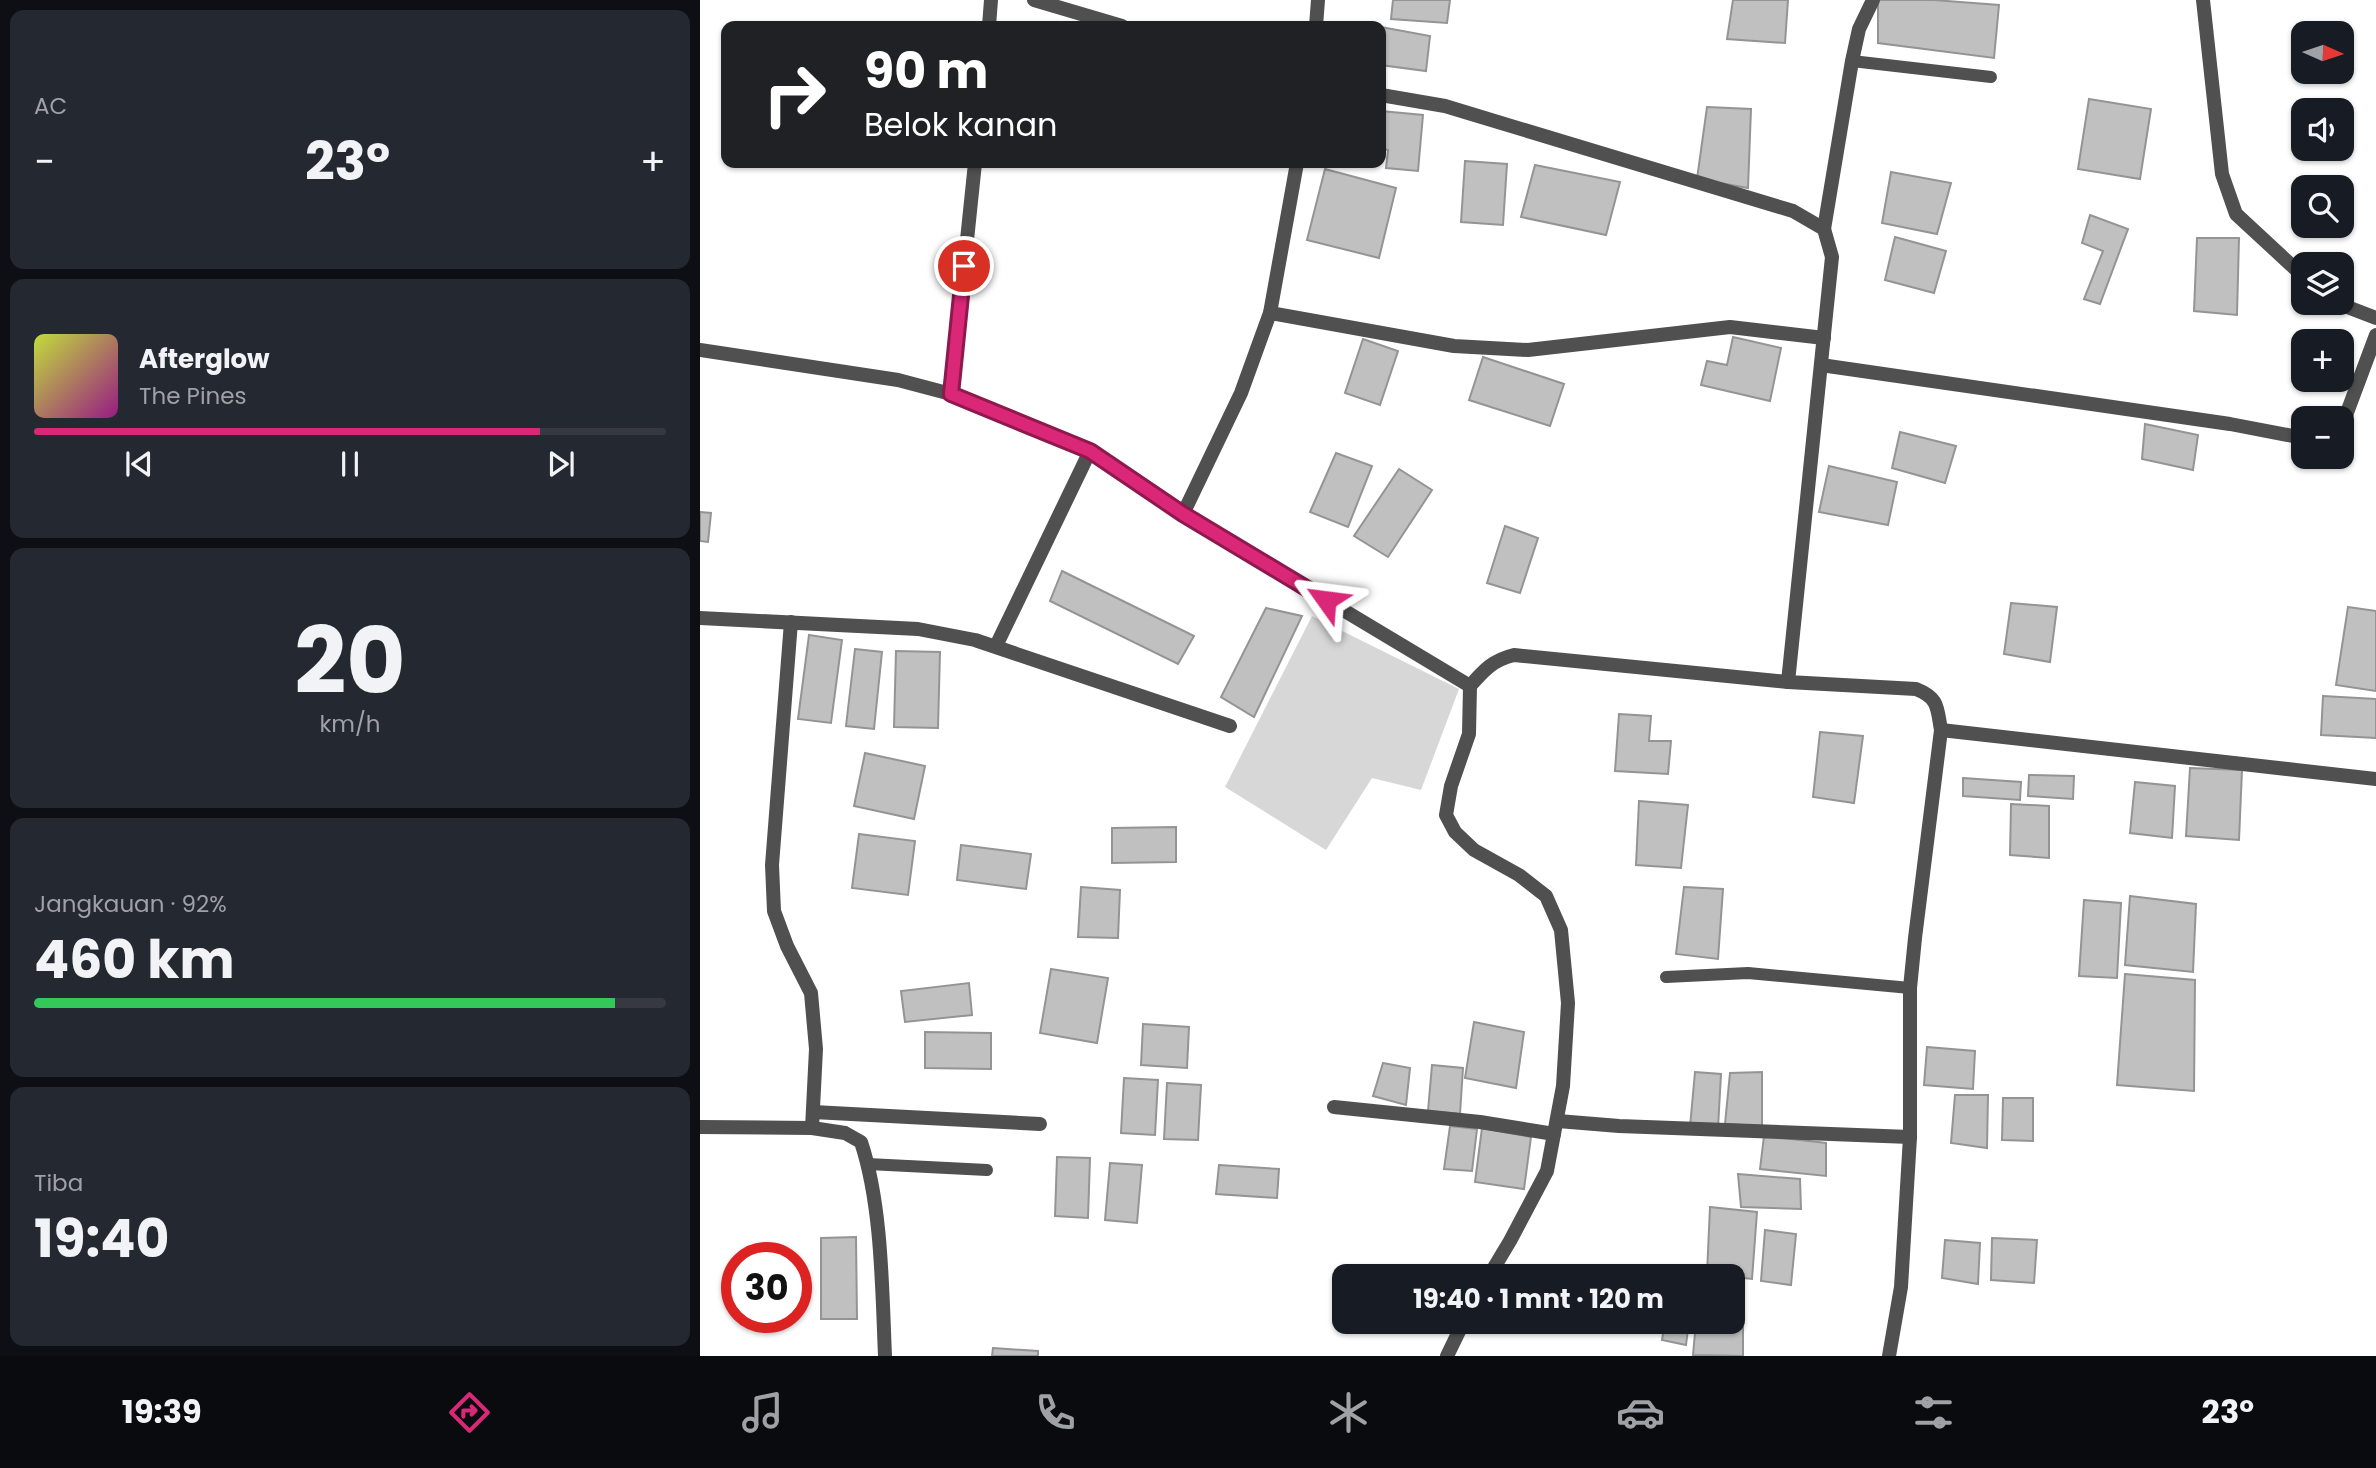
<!DOCTYPE html>
<html lang="id">
<meta charset="utf-8">
<style>
:root{--surface:#171b24;--page:#242831;--text:#f1f3f6;--muted:#9ea1a6;--line:#363941;--accent:#db2777}
body{margin:0;font-family:Poppins,sans-serif;background:var(--page);color:var(--text);height:100vh;display:flex;flex-direction:column;font-size:26px;white-space:nowrap}
*{box-sizing:border-box;margin:0}
p{font-size:23px;color:var(--muted)}
.icon{flex:none;width:38px;height:38px;fill:none;stroke:currentColor;stroke-width:2;stroke-linecap:round;stroke-linejoin:round}
.map{position:relative;flex:1;overflow:hidden}
.side{display:flex;flex-direction:column;gap:10px;padding:10px;background:#0d0f14;width:700px}
.side>*{flex:none}
.hud{position:absolute;left:21px;top:21px;width:665px;height:147px;border-radius:14px;box-shadow:0 2px 5px #0004;background:#202124;color:#fff;overflow:hidden}
.needle{width:46px;rotate:93deg}
.fabs{position:absolute;left:1591px;top:21px;display:grid;gap:14px}
.fabs a{display:grid;place-items:center;width:63px;height:63px;border-radius:14px;background:var(--surface);box-shadow:0 2px 5px #0004;font-size:35px}
.speed{position:absolute;left:21px;top:1242px;display:flex;gap:14px;font-size:35px;font-weight:700;text-align:center}
.speed>*{display:grid;place-content:center;width:91px;height:91px;border-radius:50%;background:var(--surface);box-shadow:0 2px 5px #0004;line-height:1}
.speed .limit{border:10px solid #d22;background:#fff;color:#111}
.pin{position:absolute;display:grid;place-items:center;width:60px;height:60px;color:#fff;margin:-30px;border:4px solid #fff;border-radius:50%;box-shadow:0 2px 7px #0007}
.me{position:absolute;width:77px;margin:-38px;rotate:301deg;stroke-linejoin:round;filter:drop-shadow(0 0 5px #0008)}
.turn{display:flex;align-items:center;gap:24px;height:147px;padding:0 28px;font-size:32px}
.turn .icon{width:91px;height:91px;stroke-width:2.5}
.turn b{display:block;font-size:49px;line-height:60px}
.big{font-size:52px;font-weight:700;line-height:1.1}
.side .tile{flex:1;display:flex;flex-direction:column;justify-content:center;gap:10px;min-width:0;padding:0 24px;border-radius:14px;background:var(--page)}
.side .dial{align-items:center;gap:0}
.dial b{font-size:91px;line-height:1}
.song{display:flex;align-items:center;gap:21px}
.cover{width:84px;height:84px;border-radius:10px;background:linear-gradient(135deg,hsl(70 70% 55%),hsl(310 70% 35%))}
.played{height:7px;border-radius:4px;background:linear-gradient(90deg,var(--accent) 80%,var(--line) 80%)}
.keys{display:flex;justify-content:space-around;direction:ltr}
.heat{display:flex;justify-content:space-between;align-items:center;font-size:38px;direction:ltr}
.charge{height:10px;border-radius:5px;background:linear-gradient(90deg,#34c759 92%,var(--line) 0)}
.trip{position:absolute;left:632px;top:1264px;width:413px;height:70px;border-radius:14px;background:var(--surface);box-shadow:0 2px 5px #0004;font-weight:700;line-height:70px;text-align:center}
.tabs{display:flex;height:112px;justify-content:space-around;align-items:center;background:#090b0e;color:var(--muted)}
.tabs .icon{width:49px;height:49px}
.tabs .selected{color:var(--accent)}
.tabs b{font-size:32px;color:var(--text)}
main{display:flex;flex:1;min-height:0}
.map>svg:first-child{display:block}
.green{fill:#d7d7d7}
.building{fill:#c0c0c0;stroke:#949494;stroke-width:2}
.lines{fill:none;stroke-linecap:round;stroke-linejoin:round}
.lane{stroke:#505050;stroke-width:12}
.street{stroke:#505050;stroke-width:14}
.route-casing{stroke:#8e194d;stroke-width:18}
.route{stroke:#db2777;stroke-width:12}
</style>
<main>
<section class="side">
<div class="tile"><p>AC</p>
<div class="heat"><a>−</a><b class="big">23°</b><a>+</a></div>
</div>
<div class="tile">
<div class="song"><i class="cover"></i><div><b>Afterglow</b><p>The Pines</p></div></div>
<div class="played"></div>
<div class="keys"><svg class="icon" aria-label="previous" viewBox="0 0 24 24"><path d="M18 5L8 12l10 7zM5 5v14"/></svg><svg class="icon" aria-label="pause" viewBox="0 0 24 24"><path d="M8 5v14M16 5v14"/></svg><svg class="icon" aria-label="next" viewBox="0 0 24 24"><path d="M6 5l10 7-10 7zM19 5v14"/></svg></div>
</div>
<div class="tile dial"><b>20</b><p>km/h</p></div>
<div class="tile"><p>Jangkauan · 92%</p><b class="big">460 km</b><div class="charge"></div></div>
<div class="tile"><p>Tiba</p><b class="big">19:40</b></div>
</section>
<div class="map">
<svg width="1676" height="1356" viewBox="0 0 1676 1356">
<rect width="100%" height="100%" fill="#fff"/>
<!-- green -->
<polygon class="green" points="612,616 759,689 721,790 672,778 626,850 525,787"/>
<!-- building -->
<g class="building">
<polygon points="693,0 750,0 747,23 691,19"/>
<polygon points="1033,0 1088,0 1085,43 1027,39"/>
<polygon points="1178,0 1234,0 1299,5 1294,58 1178,43"/>
<polygon points="681,27 730,36 726,71 681,65"/>
<polygon points="1389,99 1451,109 1440,179 1378,169"/>
<polygon points="1007,107 1051,109 1048,188 997,179"/>
<polygon points="681,111 723,115 718,171 686,168 688,150 681,149"/>
<polygon points="765,161 807,164 803,225 761,222"/>
<polygon points="835,165 920,182 906,235 821,217"/>
<polygon points="625,169 696,188 679,258 607,240"/>
<polygon points="1191,172 1251,183 1237,234 1182,223"/>
<polygon points="1390,215 1428,229 1400,304 1384,299 1403,251 1382,243"/>
<polygon points="1195,237 1246,251 1234,293 1185,280"/>
<polygon points="1497,238 1539,238 1537,315 1494,311"/>
<polygon points="1033,337 1081,348 1070,401 1001,385 1007,361 1027,365"/>
<polygon points="663,339 698,351 680,405 645,393"/>
<polygon points="783,357 864,384 850,426 769,400"/>
<polygon points="1445,424 1498,435 1493,470 1442,459"/>
<polygon points="1200,432 1256,446 1245,483 1192,468"/>
<polygon points="636,453 672,466 648,527 610,512"/>
<polygon points="1129,466 1197,482 1188,525 1119,512"/>
<polygon points="699,469 732,490 688,557 654,536"/>
<polygon points="0,512 11,513 8,542 0,541"/>
<polygon points="805,526 838,538 820,593 787,583"/>
<polygon points="362,571 494,636 478,664 350,601"/>
<polygon points="1311,603 1357,607 1350,662 1304,654"/>
<polygon points="1648,607 1676,611 1676,691 1636,685"/>
<polygon points="566,608 602,616 554,717 521,697"/>
<polygon points="109,635 142,640 131,723 98,719"/>
<polygon points="155,649 182,652 174,729 146,726"/>
<polygon points="196,651 240,652 238,728 194,727"/>
<polygon points="1623,696 1676,699 1676,738 1621,735"/>
<polygon points="919,714 951,716 949,741 971,741 968,774 915,771"/>
<polygon points="1120,732 1163,736 1154,803 1113,797"/>
<polygon points="165,753 225,766 214,819 154,806"/>
<polygon points="1490,768 1542,770 1539,840 1486,836"/>
<polygon points="1329,775 1374,776 1373,799 1328,796"/>
<polygon points="1263,778 1321,782 1320,800 1263,796"/>
<polygon points="1435,782 1475,786 1472,838 1430,833"/>
<polygon points="939,801 988,805 981,868 936,865"/>
<polygon points="1311,804 1349,806 1349,858 1310,855"/>
<polygon points="476,827 476,862 412,863 412,828"/>
<polygon points="159,834 215,841 208,895 152,888"/>
<polygon points="261,845 331,854 326,889 257,880"/>
<polygon points="381,887 420,890 418,938 378,937"/>
<polygon points="984,887 1023,889 1018,959 976,954"/>
<polygon points="1430,896 1496,904 1493,972 1425,965"/>
<polygon points="1384,900 1421,903 1417,978 1379,976"/>
<polygon points="351,969 408,978 397,1043 340,1033"/>
<polygon points="1425,974 1495,980 1494,1091 1417,1085"/>
<polygon points="269,983 272,1015 205,1022 201,991"/>
<polygon points="774,1022 824,1032 816,1088 765,1078"/>
<polygon points="443,1024 489,1027 487,1068 441,1065"/>
<polygon points="225,1032 291,1033 291,1069 225,1068"/>
<polygon points="1227,1047 1275,1051 1273,1089 1224,1085"/>
<polygon points="683,1063 710,1068 706,1105 673,1096"/>
<polygon points="732,1065 763,1068 760,1114 728,1111"/>
<polygon points="995,1072 1021,1074 1018,1128 990,1127"/>
<polygon points="1062,1072 1062,1126 1025,1124 1030,1073"/>
<polygon points="424,1078 458,1080 455,1135 421,1133"/>
<polygon points="467,1083 501,1085 498,1140 464,1139"/>
<polygon points="1255,1095 1288,1095 1287,1148 1251,1143"/>
<polygon points="1303,1098 1333,1098 1333,1141 1302,1140"/>
<polygon points="750,1126 777,1129 772,1171 744,1169"/>
<polygon points="782,1128 831,1137 824,1189 775,1182"/>
<polygon points="1064,1136 1126,1143 1126,1176 1060,1169"/>
<polygon points="357,1157 390,1158 388,1218 355,1216"/>
<polygon points="410,1163 442,1165 437,1223 405,1220"/>
<polygon points="519,1165 579,1169 577,1198 516,1194"/>
<polygon points="1038,1174 1100,1179 1101,1209 1041,1207"/>
<polygon points="1010,1207 1057,1212 1052,1279 1007,1274"/>
<polygon points="1065,1230 1096,1234 1091,1285 1061,1281"/>
<polygon points="156,1237 157,1319 121,1319 121,1238"/>
<polygon points="1292,1238 1337,1240 1334,1283 1291,1280"/>
<polygon points="1245,1240 1280,1243 1278,1284 1242,1278"/>
<polygon points="965,1321 989,1321 986,1345 962,1340"/>
<polygon points="996,1322 1043,1327 1043,1356 993,1355"/>
<polygon points="293,1348 338,1351 338,1356 292,1356"/>
</g>
<g class="lines">
<!-- lane -->
<g class="lane">
<polyline points="1152,61 1291,77"/>
<polyline points="966,977 1048,973 1210,988"/>
<polyline points="168,1164 287,1170"/>
</g>
<!-- street -->
<g class="street">
<polyline points="334,0 422,26"/>
<polyline points="1503,0 1522,174 1536,214 1603,276"/>
<polyline points="289,26 291,0"/>
<polyline points="616,26 618,0"/>
<path d="M681,95L745,106L1093,211L1124,229L1132,257L1088,682L1216,689C1239,698 1237,708 1241,730L1215,938L1210,988V1137L1201,1287L1189,1356"/>
<polyline points="1124,229 1152,61 1159,29 1173,0"/>
<polyline points="1637,303 1676,318"/>
<polyline points="570,313 754,346 828,350 1030,327 1124,338"/>
<path d="M0,350L198,380L251,394L390,451L483,514L770,686C784,670 793,660 814,655L1088,682"/>
<polyline points="1121,365 1530,424 1603,438"/>
<polyline points="251,394 275,163"/>
<polyline points="1642,426 1676,335"/>
<polyline points="483,514 541,393 570,313 597,163"/>
<polyline points="0,618 218,629 275,640 530,726"/>
<path d="M91,622L72,865L74,911L87,946L111,993L116,1049L112,1128L145,1133L161,1142C182,1205 182,1289 185,1356"/>
<polyline points="296,646 390,451"/>
<polyline points="770,686 769,734 751,786 746,815 755,832 774,850 819,875 846,896 861,930 868,1003 863,1086 847,1171 810,1241 789,1276"/>
<polyline points="1241,730 1676,779"/>
<polyline points="634,1107 780,1122 854,1134"/>
<polyline points="113,1112 340,1124"/>
<polyline points="858,1121 919,1126 1210,1137"/>
<polyline points="0,1127 112,1128"/>
<polyline points="747,1356 764,1321"/>
</g>
</g>
<g class="lines">
<!-- route casing -->
<g class="route-casing">
<polyline id="route" points="264,266 251,394 390,451 483,514 626,600"/>
</g>
<!-- route -->
<use href="#route" class="route"/>
</g>
</svg>
<div class="fabs">
<a><svg class="needle" viewBox="-14 -14 28 28"><path d="M0-13l5 13h-10z" fill="#e53935"/><path d="M0 13l5-13h-10z" fill="#9ea1a6"/></svg></a>
<a><svg class="icon" aria-label="sound" viewBox="0 0 24 24"><path d="M4 9h4l5-4v14l-5-4H4zM17 9q2 3 0 6"/></svg></a>
<a><svg class="icon" aria-label="search" viewBox="0 0 24 24"><circle cx="10" cy="10" r="6"/><path d="M15 15l6 6"/></svg></a>
<a><svg class="icon" aria-label="layers" viewBox="0 0 24 24"><path d="M12 4l9 5-9 5-9-5zM3 14l9 5 9-5"/></svg></a>
<a>+</a>
<a>−</a>
</div>
<div class="speed"><div class="limit">30</div></div>
<div class="pin" style="left:264px;top:266px;background:#d93025"><svg class="icon" aria-label="arrive" viewBox="0 0 24 24"><path d="M6 21V4h12l-3 4 3 4H6"/></svg></div>
<svg class="me" style="left:626px;top:600px" viewBox="-20 -20 40 40"><path d="M0-17L14 15 0 8-14 15z" fill="#db2777" stroke="#fff" stroke-width="4"/></svg>
<div class="trip">19:40 · 1 mnt · 120 m</div>
<div class="hud">
<div class="turn"><svg class="icon" aria-label="right" viewBox="0 0 24 24"><path d="M7 20v-9h11M14 6l5 5-5 5"/></svg><div><b>90 m</b>Belok kanan</div></div>
</div>
</div>
</main>
<nav class="tabs">
<b>19:39</b>
<svg class="icon selected" aria-label="directions" viewBox="0 0 24 24"><path d="M12 3l9 9-9 9-9-9zM9 14v-3h6M13 9l2 2-2 2"/></svg>
<svg class="icon" aria-label="music" viewBox="0 0 24 24"><path d="M9 18V5l10-2v13"/><circle cx="6" cy="18" r="3"/><circle cx="16" cy="16" r="3"/></svg>
<svg class="icon" aria-label="phone" viewBox="0 0 24 24"><path d="M5 4h4l2 5-3 2q2 4 5 5l2-3 5 2v4C11 20 4 13 5 4z"/></svg>
<svg class="icon" aria-label="climate" viewBox="0 0 24 24"><path d="M12 3v18M4 7l16 10M4 17L20 7"/></svg>
<svg class="icon" aria-label="car" viewBox="0 0 24 24"><path d="M5 17H2v-5l4-1 3-4h7l3 4 3 1v5h-3M9 17h6M6 11h13"/><circle cx="7" cy="17" r="2"/><circle cx="17" cy="17" r="2"/></svg>
<svg class="icon" aria-label="filters" viewBox="0 0 24 24"><path d="M4 7h16M4 17h16"/><circle cx="9" cy="7" r="2"/><circle cx="15" cy="17" r="2"/></svg>
<b>23°</b>
</nav>
